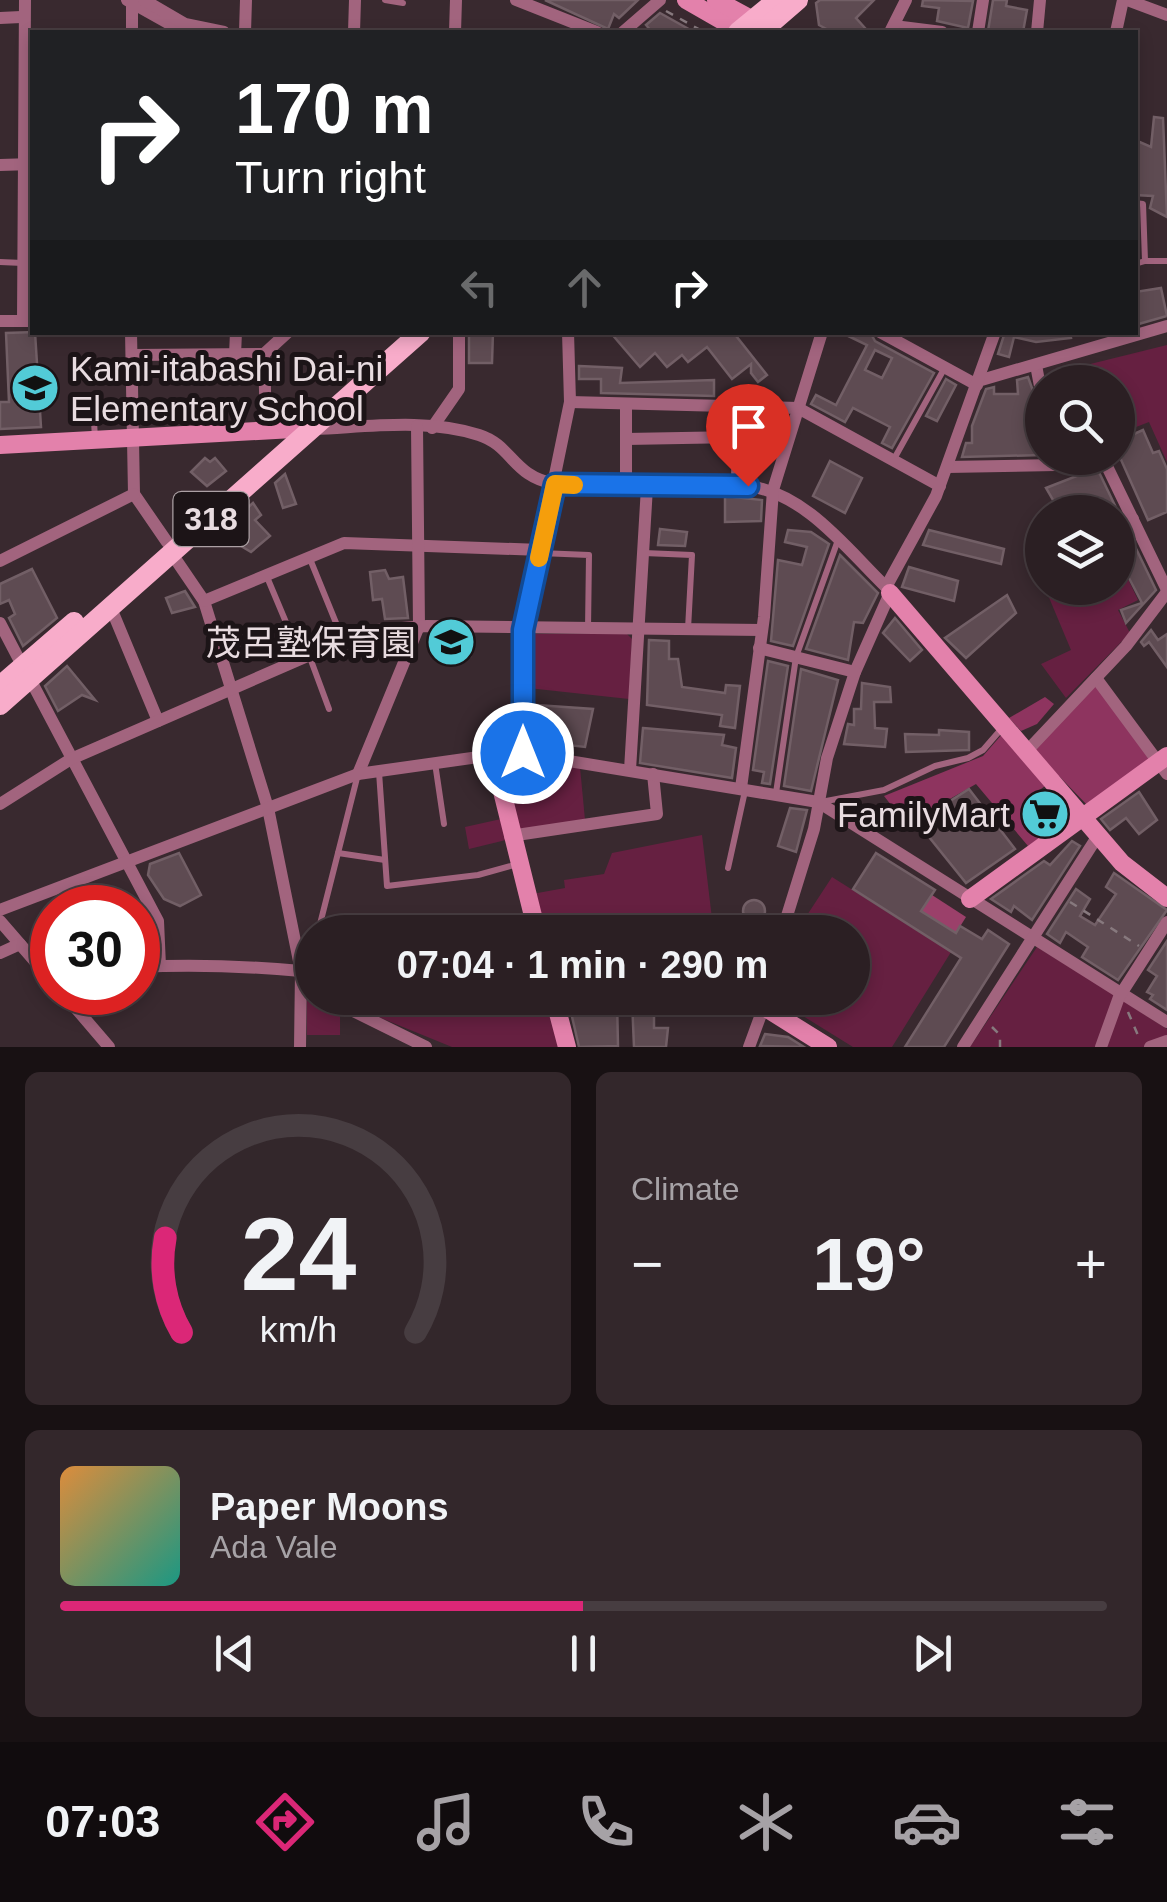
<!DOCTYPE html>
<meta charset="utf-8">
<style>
:root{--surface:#2b1f23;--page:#33272b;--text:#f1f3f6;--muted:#a6a2a6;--line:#473d41;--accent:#db2777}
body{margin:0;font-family:Arial,"Noto Sans JP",sans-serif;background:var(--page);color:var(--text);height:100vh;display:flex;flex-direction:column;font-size:38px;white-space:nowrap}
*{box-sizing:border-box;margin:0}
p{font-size:32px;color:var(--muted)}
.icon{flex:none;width:55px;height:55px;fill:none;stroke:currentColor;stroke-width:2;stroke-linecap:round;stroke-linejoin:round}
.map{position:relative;height:1047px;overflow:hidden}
.side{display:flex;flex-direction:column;gap:25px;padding:25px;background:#181113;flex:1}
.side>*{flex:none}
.hud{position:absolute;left:30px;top:30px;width:1108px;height:305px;border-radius:0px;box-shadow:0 5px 15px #0003,0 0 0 2px var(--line);background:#202124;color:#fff;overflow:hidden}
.controls{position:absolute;left:1025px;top:365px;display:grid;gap:20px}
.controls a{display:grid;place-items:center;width:110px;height:110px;border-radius:50%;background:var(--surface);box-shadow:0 5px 15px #0003,0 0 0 2px var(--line);font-size:50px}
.speed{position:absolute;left:30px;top:885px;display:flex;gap:20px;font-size:50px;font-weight:700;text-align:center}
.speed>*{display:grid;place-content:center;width:130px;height:130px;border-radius:50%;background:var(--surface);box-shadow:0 5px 15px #0003,0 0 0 2px var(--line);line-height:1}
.speed .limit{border:15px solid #d22;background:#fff;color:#111}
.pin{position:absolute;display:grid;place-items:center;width:85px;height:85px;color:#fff;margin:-102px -42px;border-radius:50% 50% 50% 0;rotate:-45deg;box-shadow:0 0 10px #0007}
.pin .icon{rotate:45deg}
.me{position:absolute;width:110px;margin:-55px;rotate:0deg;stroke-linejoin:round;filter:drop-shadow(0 0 8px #0008)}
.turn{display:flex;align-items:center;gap:35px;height:210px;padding:0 40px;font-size:45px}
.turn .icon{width:130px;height:130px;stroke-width:2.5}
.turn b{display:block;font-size:70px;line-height:85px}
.lanes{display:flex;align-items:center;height:95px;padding:0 40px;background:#0003;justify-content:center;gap:50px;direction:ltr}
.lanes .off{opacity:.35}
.big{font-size:75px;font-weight:600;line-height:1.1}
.side .card{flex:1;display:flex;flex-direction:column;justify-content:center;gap:15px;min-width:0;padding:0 35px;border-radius:15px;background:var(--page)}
.side .dial{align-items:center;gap:0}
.dial svg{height:260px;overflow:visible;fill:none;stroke:var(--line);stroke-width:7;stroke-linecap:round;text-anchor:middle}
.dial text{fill:var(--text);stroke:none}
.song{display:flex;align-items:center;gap:30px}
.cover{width:120px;height:120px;border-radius:15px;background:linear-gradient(135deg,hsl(30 70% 55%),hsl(170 70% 35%))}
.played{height:10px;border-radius:5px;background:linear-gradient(90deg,var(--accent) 50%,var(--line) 50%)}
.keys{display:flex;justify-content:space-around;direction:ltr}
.heat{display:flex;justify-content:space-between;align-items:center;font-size:55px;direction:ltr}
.side .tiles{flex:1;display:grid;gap:25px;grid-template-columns:1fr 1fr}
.card:last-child{grid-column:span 2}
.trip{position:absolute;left:295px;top:915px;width:575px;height:100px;border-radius:50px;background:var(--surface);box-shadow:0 5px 15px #0003,0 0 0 2px var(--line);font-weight:600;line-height:100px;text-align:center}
.dock{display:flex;height:160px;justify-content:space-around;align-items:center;background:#110c0e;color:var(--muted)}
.dock .icon{width:70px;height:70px}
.dock .on{color:var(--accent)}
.dock b{font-size:45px;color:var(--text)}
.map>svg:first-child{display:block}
.green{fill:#662041}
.forest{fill:#8e345f}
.water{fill:#9b406a}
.building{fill:#5e4b52;stroke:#725f66;stroke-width:2.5;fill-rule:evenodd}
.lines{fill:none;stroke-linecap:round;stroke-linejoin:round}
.path{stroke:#87797e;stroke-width:2.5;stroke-dasharray:8 8;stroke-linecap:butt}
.lane{stroke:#a2647e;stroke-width:6}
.street{stroke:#a2647e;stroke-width:12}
.secondary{stroke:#e381ab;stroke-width:18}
.primary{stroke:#f8acca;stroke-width:20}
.route-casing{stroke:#114b97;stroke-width:25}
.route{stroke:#1a73e8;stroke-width:18}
.slow{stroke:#f59e0b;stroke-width:18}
.labels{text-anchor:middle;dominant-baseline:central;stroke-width:10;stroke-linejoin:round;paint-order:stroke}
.shield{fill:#1c1417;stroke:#aba0a4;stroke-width:2.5}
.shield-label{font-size:32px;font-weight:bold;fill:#e8dce0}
.poi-label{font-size:35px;fill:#e8dce0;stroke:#1c1417;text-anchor:end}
</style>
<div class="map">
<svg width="1167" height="1047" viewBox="0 0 1167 1047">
<rect width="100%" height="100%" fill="#39292f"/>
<!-- green -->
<g class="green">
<polygon points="1167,345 1167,462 1149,422 1118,434 1118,382 1054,382 1058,372"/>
<polygon points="1118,558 1138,600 1118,610 1130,633 1066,698 1041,664 1071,650 1045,588 1118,588"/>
<polygon points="532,634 627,634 632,639 629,699 528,688 528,638"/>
<polygon points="520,758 580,767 585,820 521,831 507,791 522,788"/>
<polygon points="501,819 506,840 469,849 465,827"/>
<polygon points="702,835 713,927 646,930 644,919 543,927 532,894 565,888 564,880 604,874 612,853"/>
<polygon points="832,877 951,952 892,1047 853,1047 782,1003 779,998 852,998 852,932 796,932"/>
<polygon points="526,914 531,932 377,932"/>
<polygon points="1037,947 1115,995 1097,1047 970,1047"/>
<polygon points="307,987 312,998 322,998 340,1010 340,1035 307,1035"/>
<polygon points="345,998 548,998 562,1047 452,1047 376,1016"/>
<polygon points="1122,1000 1167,1029 1167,1047 1107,1047"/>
</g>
<!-- forest -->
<g class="forest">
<polygon points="1095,682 1151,759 1089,807 1059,776 1034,794 1027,814 1043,836 1028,846 976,784 906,824 884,796 983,756 1004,732 1025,757"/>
<polygon points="1045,697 1054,704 1037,724 1021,731 1009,718"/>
</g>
<!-- water -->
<polygon class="water" points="932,895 966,917 956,933 921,911"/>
<!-- building -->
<g class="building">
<polygon points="545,0 638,0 619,18 614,14 608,29"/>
<polygon points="820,0 874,0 856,18 865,28 860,32 832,32 819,25 816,3"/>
<polygon points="923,0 973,1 968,28 937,21 939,8 922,6"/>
<polygon points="993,0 1007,0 1006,6 1027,10 1023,32 988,31"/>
<polygon points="660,13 694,32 652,32 646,25"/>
<polygon points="1154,117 1163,118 1167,217 1150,208 1153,196 1135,195 1135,140 1151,147"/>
<polygon points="1161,288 1167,316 1135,325 1135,292"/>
<polygon points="35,332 41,427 0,429 0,402 9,402 6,333"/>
<polygon points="469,332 493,332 492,363 469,363"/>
<polygon points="610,332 733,332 767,375 758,382 751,373 751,364 732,379 707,347 688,362 682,355 667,367 655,353 640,367"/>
<path d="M840,332H870L875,341L934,373L892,448L882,443L890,427L853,408L845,422L811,404L816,395L836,405L867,345ZM875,350L892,358L882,378L865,370Z"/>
<polygon points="1005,332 1070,332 1071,338 1036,342 1014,337 1009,357 998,354"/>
<polygon points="579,366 622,368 620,383 714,380 714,396 601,393 601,379 579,379"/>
<polygon points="1028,377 1042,416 1042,455 962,457 966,443 972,443 972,426 986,389 994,387 994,394 1018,394 1017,380"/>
<polygon points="946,379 956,385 937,421 926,416"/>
<polygon points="1143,430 1153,453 1159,451 1167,469 1167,512 1148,520 1118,453 1118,441"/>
<polygon points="205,458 210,462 215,458 226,471 207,486 191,472"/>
<polygon points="830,461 862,478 845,513 813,496"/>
<polygon points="1097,468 1119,514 1060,512 1046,488"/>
<polygon points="285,474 296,504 283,508 275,483"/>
<polygon points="725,496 762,500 761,521 725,522"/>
<polygon points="253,503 261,515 255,520 270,536 251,552 231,540 228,525"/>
<polygon points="660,529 687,532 685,546 658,545"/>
<polygon points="788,530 811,532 829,544 793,646 771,641 778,560 802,565 807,547 785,542"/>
<polygon points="929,530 1004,549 1001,564 923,545"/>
<polygon points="1128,532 1156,590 1126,623 1121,610 1142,603 1118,557 1118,536"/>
<polygon points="840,555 878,593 863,623 854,622 848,660 806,649"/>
<polygon points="909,567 958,581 954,601 902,587"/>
<polygon points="32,569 57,618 23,646 9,618 15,614 9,600 0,604 0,584"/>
<polygon points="385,570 389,579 403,577 408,618 385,619 382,599 373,600 370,572"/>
<polygon points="185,591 195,607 172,613 166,598"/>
<polygon points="1007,595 1016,613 966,658 945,638"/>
<polygon points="895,618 922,650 910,661 883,633"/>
<polygon points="1151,630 1158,640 1167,634 1167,667 1149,642 1144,646 1141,642"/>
<polygon points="436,636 470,637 470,656 435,656"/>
<polygon points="649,640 669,641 669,659 678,659 682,687 725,693 726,685 740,686 735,728 720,726 722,715 647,705"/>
<polygon points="768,661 788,666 770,784 762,783 764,772 753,770"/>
<polygon points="67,666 95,700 82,695 58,711 45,686"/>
<polygon points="801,669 838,680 811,791 784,786"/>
<polygon points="862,683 890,687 891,702 874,702 875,728 887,729 885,747 844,744 848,724 854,725 854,709 861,709"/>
<polygon points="536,705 593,709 585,747 567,745 568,733 550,731 549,744 533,743"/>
<polygon points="643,728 724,735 722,745 736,748 732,778 640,763"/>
<polygon points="939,730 969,732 969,750 906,752 905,734 939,735"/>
<polygon points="969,789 1015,849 966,883 917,822"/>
<polygon points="1139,792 1157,820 1139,834 1126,818 1110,830 1101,819"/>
<polygon points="1037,798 1055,820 1042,831 1024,810"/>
<polygon points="790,808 807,810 796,852 778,846"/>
<polygon points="1072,841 1080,846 1032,920 1014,906 1011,912 991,899 1044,861 1050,865"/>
<polygon points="179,853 201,895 180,906 164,899 148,875 150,864"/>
<polygon points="876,853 935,890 921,911 956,933 960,926 982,939 988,930 1009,944 944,1047 905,1047 961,958 853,889"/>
<polygon points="1114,873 1167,910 1118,980 1082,957 1088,947 1066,932 1060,943 1047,934 1076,889 1090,899 1080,916 1095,925 1116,894 1106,887"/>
<circle cx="754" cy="911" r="11"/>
<polygon points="1167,941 1167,1010 1150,999 1153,995 1147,992 1157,976 1148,970"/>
<polygon points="605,1000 617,1000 618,1046 579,1047 570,1008"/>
<polygon points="632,1000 654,1001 654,1028 668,1028 666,1047 634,1047"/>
<polygon points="765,1034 788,1037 804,1047 760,1046"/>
</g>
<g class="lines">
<!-- path -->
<g class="path">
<polyline points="666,11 704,32"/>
<polyline points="1070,902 1139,946"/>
<polyline points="1128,1012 1140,1040"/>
<polyline points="992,1027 1000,1035 1000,1047"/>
</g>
<!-- lane -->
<g class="lane">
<polyline points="385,0 403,3"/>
<polyline points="1135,203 1143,204 1145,261 1135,264"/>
<polyline points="1145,261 1167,261"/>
<polyline points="0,262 23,263"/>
<polyline points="79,422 94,421 95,439"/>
<polyline points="894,459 944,369"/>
<polyline points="540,553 589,555 588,629"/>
<polyline points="644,553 692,555 688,629"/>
<polyline points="310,559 343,640"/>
<polyline points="267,577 301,658"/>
<polyline points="309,655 329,709"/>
<polyline points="435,763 444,824"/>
<polyline points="379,772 387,886 478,875 518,864"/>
<polyline points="776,793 796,657 838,540"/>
<polyline points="821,802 884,790 935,766 968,758 983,750 1003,727"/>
<polyline points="338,853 385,860"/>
<polyline points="728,868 745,791"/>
<polyline points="722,923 773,932"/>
<polyline points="318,932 358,774"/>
<polyline points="302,971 309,971 312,955"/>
</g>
<!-- street -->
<g class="street">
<polyline points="127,0 184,32"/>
<polyline points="132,0 132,32"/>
<polyline points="144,0 185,24 224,32"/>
<polyline points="516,0 597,32"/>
<polyline points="1127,0 1167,15"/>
<polyline points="0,18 21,17"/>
<polyline points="894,26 942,32"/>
<polyline points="891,30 906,0"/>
<polyline points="245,32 246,0"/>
<polyline points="354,32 355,0"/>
<polyline points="455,32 456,0"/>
<polyline points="623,32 660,0"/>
<polyline points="978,32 983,0"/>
<polyline points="1037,32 1040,0"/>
<polyline points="1116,32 1123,0"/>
<polyline points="0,165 32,164"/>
<polyline points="0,321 32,321"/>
<polyline points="23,321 25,0"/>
<polyline points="131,332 134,494 167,542"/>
<polyline points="880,332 977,385"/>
<polyline points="132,355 264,354"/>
<polyline points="235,355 236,332"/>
<polyline points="1036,365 1042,397"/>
<polyline points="978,381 1167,326"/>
<polyline points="570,402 798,408 940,486"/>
<polyline points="266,427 264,354 288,332"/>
<polyline points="432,428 459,389 459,332"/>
<path d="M314,429C367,427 427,418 479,435C513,446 512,476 555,484L749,486C807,495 845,547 886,587L890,593L855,672L827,758L814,829L782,932"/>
<polyline points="626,439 738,437"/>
<polyline points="1055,458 1056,465 1095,458"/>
<polyline points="1103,458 1167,590"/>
<polyline points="947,467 1056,465"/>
<polyline points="626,486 626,404"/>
<polyline points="737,486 738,406"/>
<polyline points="1118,526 1133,519"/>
<polyline points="172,554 204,601 268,808 301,971 300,1047"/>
<polyline points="0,561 134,494"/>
<polyline points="886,587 936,496 995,332"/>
<polyline points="204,601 344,543 541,550"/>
<polyline points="111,608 158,721"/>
<polyline points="0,623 23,667"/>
<polyline points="759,648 855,672"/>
<polyline points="1096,678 1167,774"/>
<polyline points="30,679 158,921 160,966"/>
<polyline points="1026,752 1126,646 1167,592"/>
<polyline points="523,753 523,630 570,402 568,332"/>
<polyline points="630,770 647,487"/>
<polyline points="358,774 419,626 417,426"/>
<polyline points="741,788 764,617 773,490 822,332"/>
<polyline points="0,804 71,759 365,631 427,626 762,630"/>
<polyline points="510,836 657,814 653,774"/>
<polyline points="0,910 358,774 514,752 818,802 1167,1022"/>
<polyline points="0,921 52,981"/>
<polyline points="0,953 20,944"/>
<path d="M138,967C193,964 245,966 301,971L312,986"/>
<polyline points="62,992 109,1047"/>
<polyline points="327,998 426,1047"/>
<polyline points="749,1047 767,998"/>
<polyline points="963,1047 1099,834"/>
<polyline points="1101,1047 1119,997 1167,922"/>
<polyline points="1150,1047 1167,1041"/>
</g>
<!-- secondary -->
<g class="secondary">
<polyline points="686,0 740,31 752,29"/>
<polyline points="716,0 762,25"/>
<polyline points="0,445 293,429"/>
<polyline points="890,593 1122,863 1167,898"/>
<polyline points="493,755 537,932"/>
<polyline points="970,899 1167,756"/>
<polyline points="554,998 567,1047"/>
<polyline points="764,1007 828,1047"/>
</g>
<!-- primary -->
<g class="primary">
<polyline points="738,32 777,0"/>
<polyline points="761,32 798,0"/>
<polyline points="0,686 74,622"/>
<polyline points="0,705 421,332"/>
</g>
</g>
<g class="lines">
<!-- route casing -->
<g class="route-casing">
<polyline id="route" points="523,753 523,630 555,484 748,486"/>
</g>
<!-- route -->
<use href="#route" class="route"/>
<!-- slow -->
<polyline class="slow" points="539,558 555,484 574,485"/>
</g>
<!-- icons -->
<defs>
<g id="school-disc" transform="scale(2.5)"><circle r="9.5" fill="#52cbd7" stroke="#1c1417"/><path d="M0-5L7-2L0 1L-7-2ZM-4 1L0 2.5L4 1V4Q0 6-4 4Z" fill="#111"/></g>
<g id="supermarket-disc" transform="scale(2.5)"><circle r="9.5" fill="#52cbd7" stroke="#1c1417"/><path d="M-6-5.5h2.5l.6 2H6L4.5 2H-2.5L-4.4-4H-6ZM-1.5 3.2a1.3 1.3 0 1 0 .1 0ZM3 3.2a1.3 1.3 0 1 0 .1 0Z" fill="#111"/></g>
</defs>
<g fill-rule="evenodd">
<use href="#school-disc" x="35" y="388"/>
<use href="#school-disc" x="451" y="642"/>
<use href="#supermarket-disc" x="1045" y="814"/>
</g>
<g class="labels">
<!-- shield labels -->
<rect class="shield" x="173.5" y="492" width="75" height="54" rx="8"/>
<g class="shield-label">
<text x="211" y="519">318</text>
</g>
<!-- poi labels -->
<g class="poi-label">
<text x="70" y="368" text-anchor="start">Kami-itabashi Dai-ni<tspan x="70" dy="40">Elementary School</tspan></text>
<text x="416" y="642">茂呂塾保育園</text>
<text x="1010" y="814">FamilyMart</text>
</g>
</g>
</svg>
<div class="controls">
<a><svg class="icon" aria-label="search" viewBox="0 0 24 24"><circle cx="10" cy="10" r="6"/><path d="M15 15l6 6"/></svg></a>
<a><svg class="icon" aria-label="layers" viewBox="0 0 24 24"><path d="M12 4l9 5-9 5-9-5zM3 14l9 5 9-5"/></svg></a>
</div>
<div class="speed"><div class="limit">30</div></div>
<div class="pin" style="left:748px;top:486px;background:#d93025"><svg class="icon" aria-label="arrive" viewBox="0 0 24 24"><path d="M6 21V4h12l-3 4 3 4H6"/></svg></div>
<svg class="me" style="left:523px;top:753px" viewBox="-20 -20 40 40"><circle r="17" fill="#1a73e8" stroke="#fff" stroke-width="3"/><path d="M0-11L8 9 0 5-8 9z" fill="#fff"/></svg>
<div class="trip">07:04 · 1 min · 290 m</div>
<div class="hud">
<div class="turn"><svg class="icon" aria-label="right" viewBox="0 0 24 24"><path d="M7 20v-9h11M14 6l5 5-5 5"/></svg><div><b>170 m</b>Turn right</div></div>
<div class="lanes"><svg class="icon off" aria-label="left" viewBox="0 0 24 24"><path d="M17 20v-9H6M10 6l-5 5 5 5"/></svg><svg class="icon off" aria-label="ahead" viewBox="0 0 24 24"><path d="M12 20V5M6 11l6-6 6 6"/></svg><svg class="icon" aria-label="right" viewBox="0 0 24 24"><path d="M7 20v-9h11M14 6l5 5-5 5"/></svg></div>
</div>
</div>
<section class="side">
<div class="tiles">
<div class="card dial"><svg viewBox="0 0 100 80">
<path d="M14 69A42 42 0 1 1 86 69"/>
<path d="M14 69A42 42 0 0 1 9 40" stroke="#db2777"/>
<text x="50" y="56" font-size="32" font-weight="700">24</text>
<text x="50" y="72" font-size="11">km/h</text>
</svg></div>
<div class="card"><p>Climate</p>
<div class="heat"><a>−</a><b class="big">19°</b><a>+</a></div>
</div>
<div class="card">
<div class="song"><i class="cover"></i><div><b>Paper Moons</b><p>Ada Vale</p></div></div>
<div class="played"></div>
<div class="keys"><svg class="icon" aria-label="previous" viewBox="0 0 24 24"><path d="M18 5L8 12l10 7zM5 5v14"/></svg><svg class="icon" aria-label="pause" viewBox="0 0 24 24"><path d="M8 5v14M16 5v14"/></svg><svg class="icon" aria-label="next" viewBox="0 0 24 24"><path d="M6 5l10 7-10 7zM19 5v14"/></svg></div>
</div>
</div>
</section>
<nav class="dock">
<b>07:03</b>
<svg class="icon on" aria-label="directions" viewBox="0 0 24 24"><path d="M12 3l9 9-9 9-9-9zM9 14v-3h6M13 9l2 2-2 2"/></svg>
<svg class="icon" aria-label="music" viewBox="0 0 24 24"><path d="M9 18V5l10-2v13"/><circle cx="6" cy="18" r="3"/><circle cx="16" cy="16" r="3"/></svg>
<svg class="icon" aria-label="phone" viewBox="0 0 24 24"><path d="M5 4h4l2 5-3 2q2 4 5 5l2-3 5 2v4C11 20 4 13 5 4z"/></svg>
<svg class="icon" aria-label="climate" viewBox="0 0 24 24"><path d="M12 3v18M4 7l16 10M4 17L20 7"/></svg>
<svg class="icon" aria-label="car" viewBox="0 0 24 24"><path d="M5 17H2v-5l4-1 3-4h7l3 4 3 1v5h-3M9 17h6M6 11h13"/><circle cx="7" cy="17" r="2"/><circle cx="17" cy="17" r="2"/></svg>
<svg class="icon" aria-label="filters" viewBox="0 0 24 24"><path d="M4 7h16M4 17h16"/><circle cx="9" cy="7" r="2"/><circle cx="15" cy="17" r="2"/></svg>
</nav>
